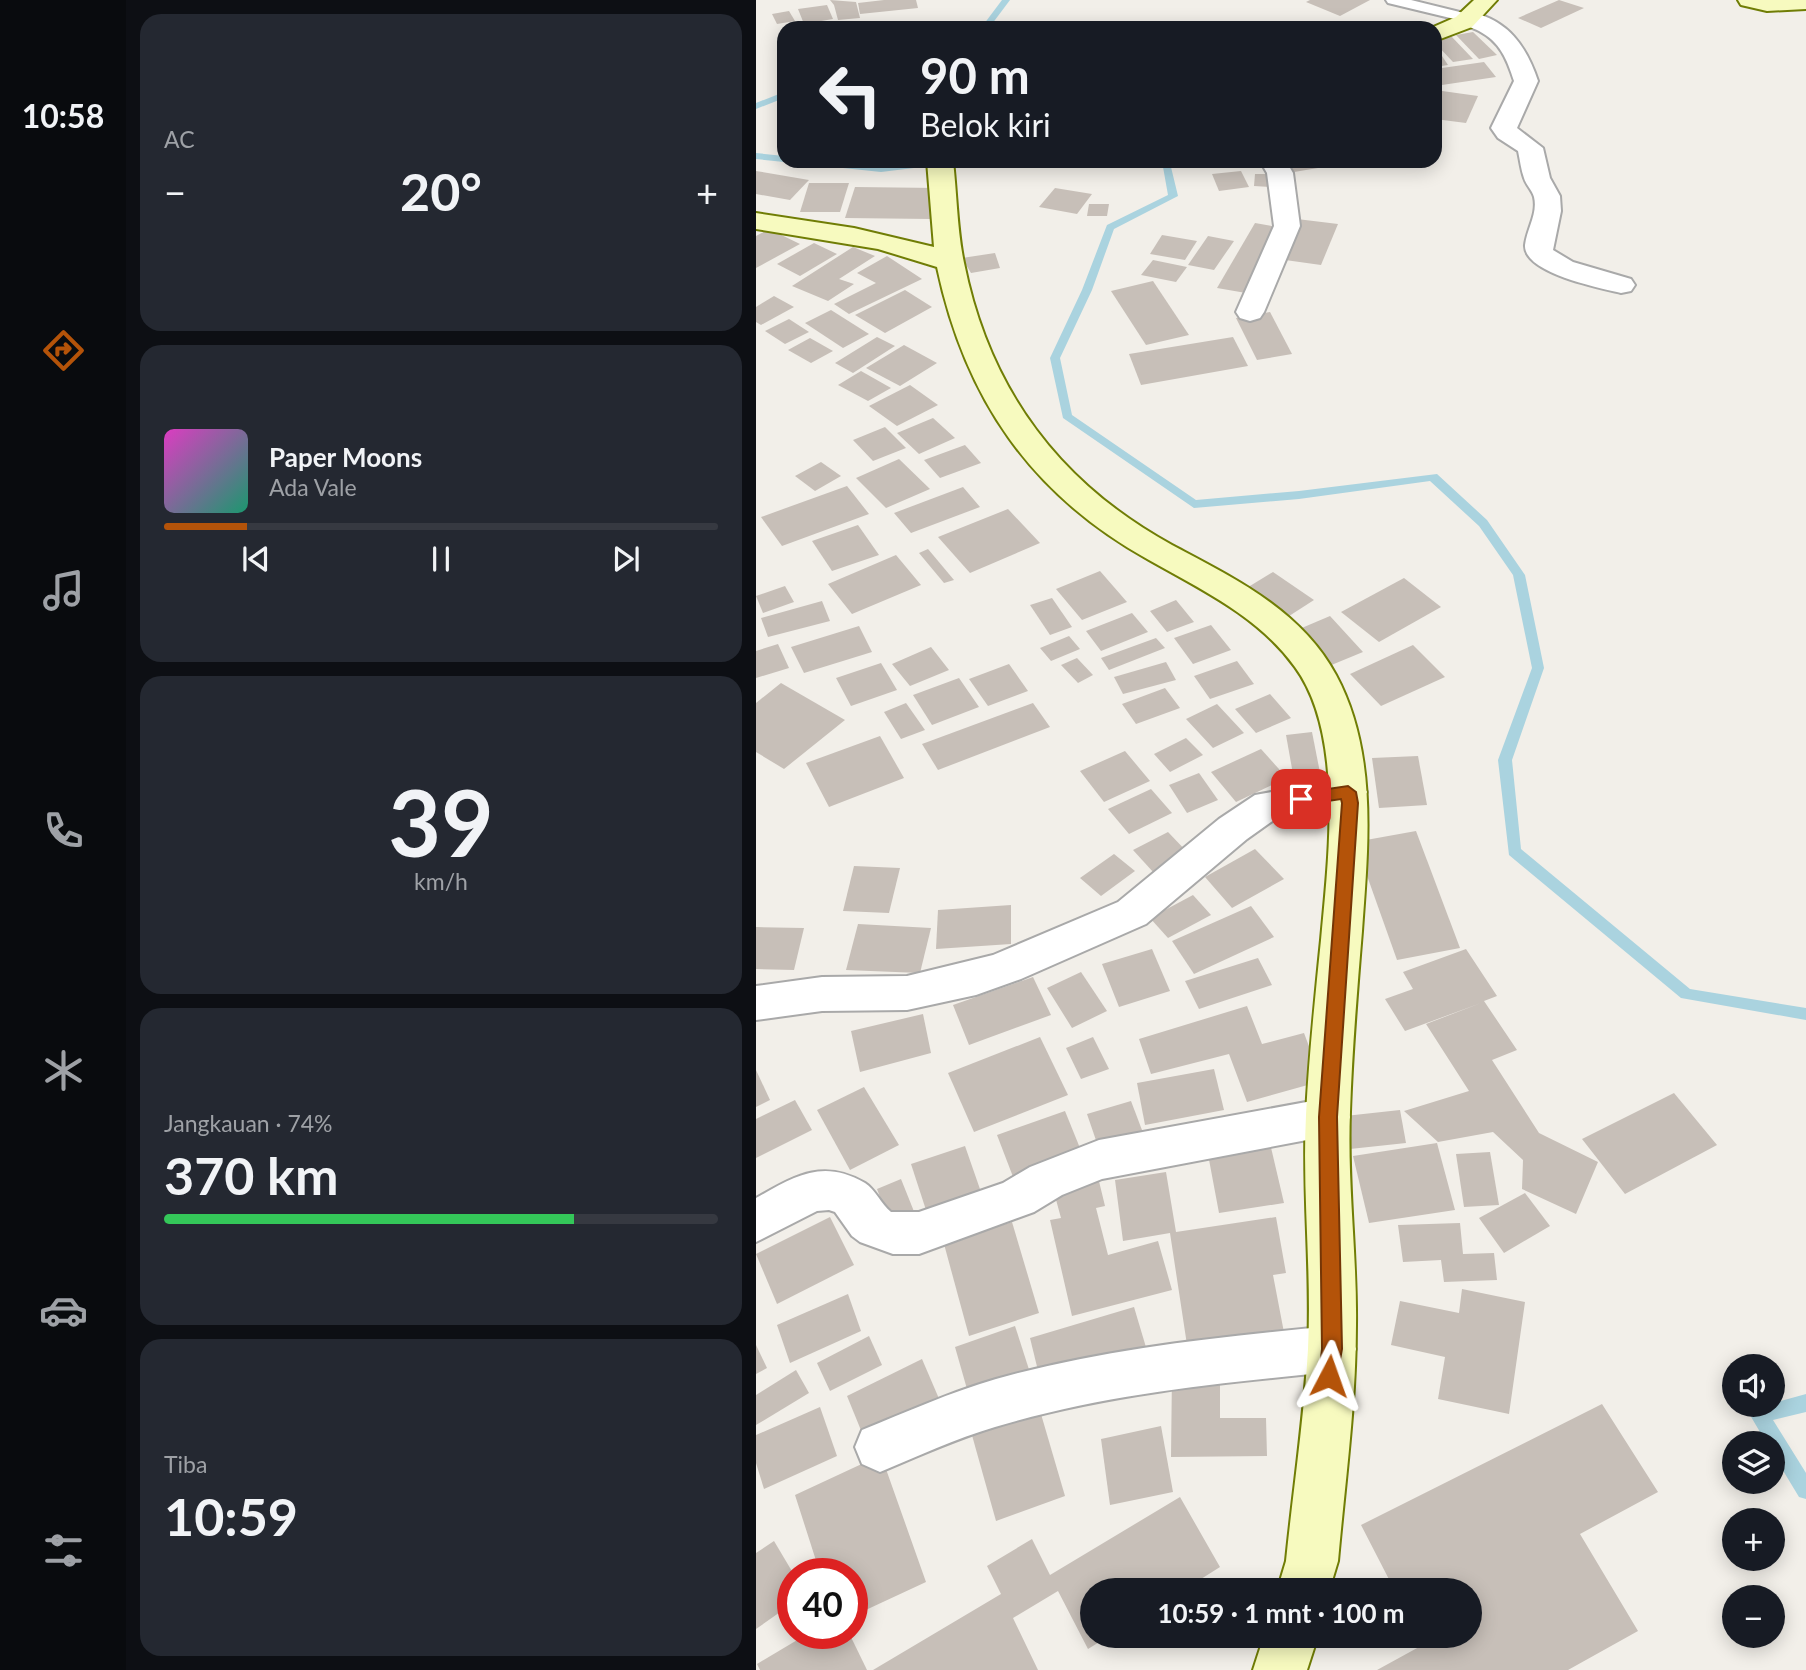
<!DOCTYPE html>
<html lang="id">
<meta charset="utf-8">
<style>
:root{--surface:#171b24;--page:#242831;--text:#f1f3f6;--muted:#9ea1a6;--line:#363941;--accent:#b45309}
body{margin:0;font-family:Lato,sans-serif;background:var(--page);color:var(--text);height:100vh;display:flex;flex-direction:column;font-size:26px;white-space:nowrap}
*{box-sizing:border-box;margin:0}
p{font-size:23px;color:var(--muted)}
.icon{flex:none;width:38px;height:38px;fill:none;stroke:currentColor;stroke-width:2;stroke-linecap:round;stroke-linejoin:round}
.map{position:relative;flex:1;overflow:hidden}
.drawer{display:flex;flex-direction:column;gap:14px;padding:14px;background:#0d0f14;width:630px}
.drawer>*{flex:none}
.top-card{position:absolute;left:21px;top:21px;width:665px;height:147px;border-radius:21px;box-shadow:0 4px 18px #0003;background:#171b24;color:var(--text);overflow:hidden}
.tools{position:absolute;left:966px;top:1354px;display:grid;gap:14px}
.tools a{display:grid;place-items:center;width:63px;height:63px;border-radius:50%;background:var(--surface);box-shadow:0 4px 18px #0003;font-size:35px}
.speed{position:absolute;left:21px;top:1558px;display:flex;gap:14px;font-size:35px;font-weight:700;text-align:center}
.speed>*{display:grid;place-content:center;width:91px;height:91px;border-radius:50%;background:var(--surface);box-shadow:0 4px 18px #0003;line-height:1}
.speed .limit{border:10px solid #d22;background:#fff;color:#111}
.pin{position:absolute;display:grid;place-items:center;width:60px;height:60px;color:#fff;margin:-30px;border-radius:14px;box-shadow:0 4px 10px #0006}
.me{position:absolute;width:77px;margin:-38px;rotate:4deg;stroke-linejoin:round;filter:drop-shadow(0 0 5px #0008)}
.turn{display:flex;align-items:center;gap:24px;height:147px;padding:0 28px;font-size:32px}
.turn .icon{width:91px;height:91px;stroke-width:2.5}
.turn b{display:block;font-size:49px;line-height:60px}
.big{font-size:52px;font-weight:700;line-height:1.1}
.drawer .card{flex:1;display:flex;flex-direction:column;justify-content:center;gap:10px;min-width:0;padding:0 24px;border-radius:21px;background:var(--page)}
.drawer .dial{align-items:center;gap:0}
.dial b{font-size:91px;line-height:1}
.song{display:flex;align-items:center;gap:21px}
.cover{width:84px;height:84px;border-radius:10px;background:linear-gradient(135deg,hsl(310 70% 55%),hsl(160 70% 35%))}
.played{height:7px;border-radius:4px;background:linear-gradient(90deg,var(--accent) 15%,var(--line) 15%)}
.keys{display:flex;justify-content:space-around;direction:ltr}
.heat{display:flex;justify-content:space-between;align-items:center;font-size:38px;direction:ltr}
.charge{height:10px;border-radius:5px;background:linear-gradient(90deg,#34c759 74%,var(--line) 0)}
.trip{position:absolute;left:324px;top:1578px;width:402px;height:70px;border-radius:35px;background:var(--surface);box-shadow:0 4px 18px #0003;font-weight:700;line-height:70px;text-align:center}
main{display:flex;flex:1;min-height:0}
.menu{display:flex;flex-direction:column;width:126px;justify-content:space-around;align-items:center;background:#090b0e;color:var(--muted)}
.menu .icon{width:49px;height:49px}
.menu .current{color:var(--accent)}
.menu b{font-size:32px;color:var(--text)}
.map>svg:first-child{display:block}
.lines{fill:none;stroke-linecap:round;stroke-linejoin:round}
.stream{fill:#aad3df;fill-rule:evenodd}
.building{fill:#c7bfb8}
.lane-casing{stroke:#a9a9a9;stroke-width:4}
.street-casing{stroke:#a9a9a9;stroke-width:4}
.secondary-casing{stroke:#707d05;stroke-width:4}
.lane{fill:#fff;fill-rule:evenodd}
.street{fill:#fff;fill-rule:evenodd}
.secondary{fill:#f7fabf;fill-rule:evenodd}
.route{fill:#b45309;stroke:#753606;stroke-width:2}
</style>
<main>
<nav class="menu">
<b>10:58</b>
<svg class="icon current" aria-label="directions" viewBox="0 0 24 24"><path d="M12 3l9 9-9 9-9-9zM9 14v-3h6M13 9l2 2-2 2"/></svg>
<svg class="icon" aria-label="music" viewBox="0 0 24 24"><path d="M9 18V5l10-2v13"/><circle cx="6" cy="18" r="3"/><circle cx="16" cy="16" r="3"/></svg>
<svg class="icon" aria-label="phone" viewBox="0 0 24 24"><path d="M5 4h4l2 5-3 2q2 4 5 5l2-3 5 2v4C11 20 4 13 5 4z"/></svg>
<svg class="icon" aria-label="climate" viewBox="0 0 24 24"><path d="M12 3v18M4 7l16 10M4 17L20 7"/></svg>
<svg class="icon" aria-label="car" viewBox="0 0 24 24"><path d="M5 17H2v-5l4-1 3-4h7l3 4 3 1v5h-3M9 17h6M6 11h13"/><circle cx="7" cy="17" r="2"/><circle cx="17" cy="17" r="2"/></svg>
<svg class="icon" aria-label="filters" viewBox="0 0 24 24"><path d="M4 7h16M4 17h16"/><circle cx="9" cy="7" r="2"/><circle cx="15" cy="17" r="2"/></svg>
</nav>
<section class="drawer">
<div class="card"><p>AC</p>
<div class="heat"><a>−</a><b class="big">20°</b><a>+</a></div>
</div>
<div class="card">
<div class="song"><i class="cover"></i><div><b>Paper Moons</b><p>Ada Vale</p></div></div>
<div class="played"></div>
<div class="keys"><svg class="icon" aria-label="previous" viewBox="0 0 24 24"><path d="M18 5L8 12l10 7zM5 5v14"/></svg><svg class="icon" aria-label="pause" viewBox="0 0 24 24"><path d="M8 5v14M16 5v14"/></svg><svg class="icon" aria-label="next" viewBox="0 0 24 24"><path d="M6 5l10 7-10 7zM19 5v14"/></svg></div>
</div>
<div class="card dial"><b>39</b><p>km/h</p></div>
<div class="card"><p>Jangkauan · 74%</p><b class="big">370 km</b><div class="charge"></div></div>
<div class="card"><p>Tiba</p><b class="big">10:59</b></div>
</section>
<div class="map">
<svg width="1050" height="1670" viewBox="0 0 1050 1670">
<rect width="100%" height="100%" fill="#f2efe9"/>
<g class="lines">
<!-- stream -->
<g class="stream">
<polygon points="246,0 254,0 233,28 225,28"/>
<polygon points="28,92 28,98 0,109 0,103"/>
<polygon points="0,153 28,156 28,161 31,161 28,162 0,159"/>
<polygon points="44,161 76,161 125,166 168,161 196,161 191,164 125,172 49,164"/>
<polygon points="396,161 414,163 422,196 358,229 336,290 304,358 316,415 440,500 543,491 681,474 731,520 769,575 788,668 756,760 765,849 934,989 1050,1008 1050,1020 925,998 753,855 742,760 776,668 757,575 723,526 674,481 543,499 438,508 307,418 294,358 326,290 351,225 412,195 407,167"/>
<polygon points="1050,1394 1050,1412 1017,1420 1050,1473 1050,1499 1043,1497 1017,1454 1017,1444 1011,1444 994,1415 997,1409 1017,1405 1017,1403"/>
</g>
</g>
<!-- building -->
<g class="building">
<polygon points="74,0 100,2 104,18 82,20 78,5"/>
<polygon points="128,0 160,0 162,8 104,14 102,3"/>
<polygon points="554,0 614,0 584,16 550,2"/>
<polygon points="803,0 828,8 785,28 762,18"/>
<polygon points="71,5 77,19 48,24 42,9"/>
<polygon points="33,11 39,21 21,24 16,14"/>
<polygon points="117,21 116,28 78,28 79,22"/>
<polygon points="717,32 741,55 723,59 700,35"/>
<polygon points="695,36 717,59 697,62 679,43 679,39"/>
<polygon points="682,50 692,65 679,67 679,51"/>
<polygon points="728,62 740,77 679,86 679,69"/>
<polygon points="679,90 722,96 710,123 679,119"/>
<polygon points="478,161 506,161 508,164 481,167"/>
<polygon points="530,161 563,161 568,167 538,172"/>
<polygon points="0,171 53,180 34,200 0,194"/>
<polygon points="485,171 493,187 463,191 456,174"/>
<polygon points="499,174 515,174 514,187 498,186"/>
<polygon points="53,183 93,183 84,212 44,212"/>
<polygon points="99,187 182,188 175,219 89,218"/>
<polygon points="299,188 336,194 321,214 283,207"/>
<polygon points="333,204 353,204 351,216 331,216"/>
<polygon points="541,219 582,224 565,265 522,259"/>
<polygon points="499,223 527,228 490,293 461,288"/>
<polygon points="13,229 44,244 0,268 0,236"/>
<polygon points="406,235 441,241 429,260 394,254"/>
<polygon points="452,236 478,241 458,270 432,265"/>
<polygon points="58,243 81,254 44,276 21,264"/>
<polygon points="97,247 119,256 83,279 98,284 72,301 36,286"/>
<polygon points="239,253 244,268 215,273 206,258"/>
<polygon points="131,256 166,279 93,314 78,304 120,283 101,273"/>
<polygon points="397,260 431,267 420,282 385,275"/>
<polygon points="397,281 433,335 390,345 355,291"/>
<polygon points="149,290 176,307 129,333 99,315"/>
<polygon points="18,296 38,307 5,325 0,322 0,307"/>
<polygon points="75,310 113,334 87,348 49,323"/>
<polygon points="514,312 536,354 501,360 480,318"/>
<polygon points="33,319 53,332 29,344 9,331"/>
<polygon points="121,337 139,346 97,373 79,363"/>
<polygon points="477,337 492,366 385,385 373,354"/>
<polygon points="54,338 77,351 55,363 32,350"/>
<polygon points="148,345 181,363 144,386 110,368"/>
<polygon points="105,371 135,388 112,401 82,385"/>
<polygon points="154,385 182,405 141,426 113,406"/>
<polygon points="177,418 199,438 163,454 141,433"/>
<polygon points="129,427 150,448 117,461 97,440"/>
<polygon points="209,445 225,463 184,478 168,460"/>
<polygon points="143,459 174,489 130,508 100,478"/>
<polygon points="65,462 85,476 59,491 39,476"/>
<polygon points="91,486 113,514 26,546 5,517"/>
<polygon points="207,487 224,507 155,533 138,513"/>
<polygon points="252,509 284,543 214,573 182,537"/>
<polygon points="102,525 123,555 76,571 56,541"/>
<polygon points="172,549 198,580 188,583 163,553"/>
<polygon points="140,555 165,585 96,614 72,584"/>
<polygon points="344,571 371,602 326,620 300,589"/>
<polygon points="517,572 558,600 530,618 489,589"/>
<polygon points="648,578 685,607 623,642 585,612"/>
<polygon points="29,586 38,602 7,613 0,596"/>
<polygon points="296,598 316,627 294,635 274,605"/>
<polygon points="420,600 438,622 411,632 394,611"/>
<polygon points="66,601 74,621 12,637 5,618"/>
<polygon points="376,613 392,632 345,651 330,631"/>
<polygon points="574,616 607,652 573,666 541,630"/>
<polygon points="455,625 475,650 437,664 418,638"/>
<polygon points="103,626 116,652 48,673 35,647"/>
<polygon points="313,636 324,649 295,661 284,648"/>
<polygon points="400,638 409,648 353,670 345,658"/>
<polygon points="22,644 33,668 0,678 0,651"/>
<polygon points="657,645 689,677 625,706 594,674"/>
<polygon points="175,647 193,670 154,686 136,664"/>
<polygon points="321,658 337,675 322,683 305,665"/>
<polygon points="481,661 498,684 454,699 438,676"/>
<polygon points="410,662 420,680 367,694 358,677"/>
<polygon points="125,663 141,690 95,706 80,678"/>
<polygon points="253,664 272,691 232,706 213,679"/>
<polygon points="203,678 223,707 176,725 157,695"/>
<polygon points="25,683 89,720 28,769 0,752 0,703"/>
<polygon points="409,688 424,708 380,724 366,704"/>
<polygon points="514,694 535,718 500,733 479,709"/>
<polygon points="150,703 169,730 145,739 128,712"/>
<polygon points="277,703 294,727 182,770 166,744"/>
<polygon points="461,704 488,733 457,748 430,719"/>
<polygon points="556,732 567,788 540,791 530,735"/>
<polygon points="124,736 148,778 73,807 50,763"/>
<polygon points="430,738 447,755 414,772 398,754"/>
<polygon points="505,749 531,778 480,802 455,772"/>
<polygon points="369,751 394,781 348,802 324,771"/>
<polygon points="662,756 671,805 623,808 616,758"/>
<polygon points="443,773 462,800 431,813 413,785"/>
<polygon points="395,789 416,813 373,834 352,809"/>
<polygon points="660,831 704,948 641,960 599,842"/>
<polygon points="412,832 433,854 398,873 377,850"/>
<polygon points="499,849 528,879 476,908 449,877"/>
<polygon points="358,854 379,871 345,896 324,878"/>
<polygon points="98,866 144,868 133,913 87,911"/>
<polygon points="437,895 455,915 412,938 394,918"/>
<polygon points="255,905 255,944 180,949 182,910"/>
<polygon points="495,906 518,937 438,974 416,941"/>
<polygon points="102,924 175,928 164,973 90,970"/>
<polygon points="0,927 48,928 38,970 0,969"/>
<polygon points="396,949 414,991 363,1007 346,964"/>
<polygon points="710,949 741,996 728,1001 761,1050 736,1060 783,1133 842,1162 820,1214 766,1189 767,1160 737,1132 682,1142 648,1111 713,1091 670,1024 725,1003 649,1031 629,999 657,989 647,972"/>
<polygon points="502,958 516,985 443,1009 429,981"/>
<polygon points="325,972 351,1011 316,1028 291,988"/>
<polygon points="277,977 295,1015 213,1045 197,1005"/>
<polygon points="491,1006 506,1044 548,1033 566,1081 491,1102 473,1054 395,1074 383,1039"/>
<polygon points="167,1014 175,1053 104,1072 95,1031"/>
<polygon points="284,1037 312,1095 218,1132 192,1073"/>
<polygon points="337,1037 353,1069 325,1079 310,1048"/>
<polygon points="458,1069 468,1110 389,1125 381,1083"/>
<polygon points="0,1070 14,1100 0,1107"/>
<polygon points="108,1087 143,1145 94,1170 61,1110"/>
<polygon points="918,1093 961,1145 869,1194 826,1139"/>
<polygon points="39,1100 56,1130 0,1158 0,1119"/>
<polygon points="375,1101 389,1138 344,1152 331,1114"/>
<polygon points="644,1110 650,1143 594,1149 589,1116"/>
<polygon points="309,1111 328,1158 259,1182 241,1135"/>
<polygon points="513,1139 528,1203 463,1213 451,1149"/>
<polygon points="681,1143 699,1210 613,1223 597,1156"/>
<polygon points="209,1146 225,1192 170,1210 155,1164"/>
<polygon points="734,1152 743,1205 708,1207 700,1154"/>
<polygon points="410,1172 420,1232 520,1217 530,1273 517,1275 530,1343 433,1358 414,1233 367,1241 359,1180"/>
<polygon points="341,1173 349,1206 340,1208 352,1255 402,1241 416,1290 316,1316 294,1220 305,1218 296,1185"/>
<polygon points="145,1179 161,1219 136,1229 121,1189"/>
<polygon points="769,1193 794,1226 748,1253 723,1218"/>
<polygon points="74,1217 98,1265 21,1304 0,1254"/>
<polygon points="256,1222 283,1313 213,1336 188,1244"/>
<polygon points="704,1223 707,1254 738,1253 741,1280 688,1282 685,1260 647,1262 642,1225"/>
<polygon points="706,1289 769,1302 753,1414 682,1399 689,1357 635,1345 644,1301 703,1313"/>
<polygon points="92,1294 105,1331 34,1363 21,1325"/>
<polygon points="378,1307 392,1354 286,1387 274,1338"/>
<polygon points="259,1326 277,1382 215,1403 199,1347"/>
<polygon points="113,1336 126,1365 74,1391 61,1363"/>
<polygon points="0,1345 11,1368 0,1374"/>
<polygon points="166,1359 187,1408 111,1445 91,1396"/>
<polygon points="40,1370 53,1393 0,1425 0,1395"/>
<polygon points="464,1371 464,1418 510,1418 511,1456 415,1457 416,1372"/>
<polygon points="280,1397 309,1496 240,1521 212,1421"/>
<polygon points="846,1404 902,1492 824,1534 882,1631 812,1670 621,1670 683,1636 714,1636 714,1619 721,1615 714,1602 714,1591 639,1591 605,1525"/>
<polygon points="64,1407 81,1456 8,1489 0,1463 0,1435"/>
<polygon points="405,1426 417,1492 354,1505 345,1439"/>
<polygon points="125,1455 170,1582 99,1615 96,1606 96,1573 85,1573 84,1570 77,1573 64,1573 39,1495"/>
<polygon points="424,1497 464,1567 426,1591 336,1591 336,1636 353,1636 332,1649 302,1591 257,1618 282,1670 117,1670 245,1594 231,1566 276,1539 294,1575"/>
<polygon points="18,1541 37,1573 37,1603 0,1629 0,1553"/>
<polygon points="53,1633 93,1633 111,1670 4,1670 1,1664"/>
</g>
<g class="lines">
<!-- lane casing -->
<g class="lane-casing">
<polygon id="lane" points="630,0 655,0 720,16 722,19 715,23 632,3"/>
</g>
<!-- street casing -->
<g class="street-casing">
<g id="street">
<path d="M715,12C753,21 770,46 782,81L761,128L787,148L794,178L804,196L805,211L797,250L817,262L875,279L879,285L875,291L865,293C844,288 767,273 769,245C771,228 782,214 778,197C776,190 770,185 768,178C765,170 764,160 762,151L742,138L735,128L758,81C751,59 744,42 723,31C715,27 708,26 703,19L707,14Z"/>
<polygon points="504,161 530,161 537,173 544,226 508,312 504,318 494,321 484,318 480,312 518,226 511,173"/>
<polygon points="592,778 605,782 611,792 605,802 522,817 491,839 390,924 265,979 220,995 151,1010 66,1011 0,1020 0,986 66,977 151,976 237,955 362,902 463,819 499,795"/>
<path d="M572,1098L588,1104L594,1117L588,1130L572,1136L346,1179L306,1195L278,1212L163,1254H137L104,1242L96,1236L79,1212L73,1210L61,1211L0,1242V1198C38,1177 66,1158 109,1183C119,1189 125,1204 135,1212H163L247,1183L274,1167L343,1140Z"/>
<path d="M576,1326L593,1333L600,1349L593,1365L576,1372C463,1383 348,1394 239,1427C199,1439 162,1456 124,1472L106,1464L99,1447L106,1430C150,1412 195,1392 240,1379C350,1348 463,1337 576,1326Z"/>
</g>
</g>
<!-- secondary casing -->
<g class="secondary-casing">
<g id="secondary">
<polygon points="718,0 741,0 716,27 679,41 679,28 675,28 700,17"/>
<polygon points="982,0 1050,0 1050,9 1011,11 985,5"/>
<path d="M171,161H197C201,195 201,230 208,263C233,389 303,483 416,545C478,578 545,610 580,675C622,753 612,846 606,931C601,991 596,1051 594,1112C591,1183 601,1254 600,1325C600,1404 589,1482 582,1561L573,1591H521L530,1561C537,1491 548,1420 552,1349C556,1271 546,1193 550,1115C553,1056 559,998 565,940C572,861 589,735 539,667C502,616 446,590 393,560C274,494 209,398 181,267L122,249L0,229V213L98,228L178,247Z"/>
<polygon points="508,1636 562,1636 551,1670 497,1670"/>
</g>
</g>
<!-- lane -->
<use href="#lane" class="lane"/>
<!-- street -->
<use href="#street" class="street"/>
<!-- secondary -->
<use href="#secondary" class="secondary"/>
</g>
<!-- route -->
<polygon class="route" points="592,786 600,792 602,803 581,1117 586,1349 580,1382 573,1385 566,1382 563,1376 566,1349 563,1117 586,803 585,799 545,805 537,799 545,793"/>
</svg>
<div class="tools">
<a><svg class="icon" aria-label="sound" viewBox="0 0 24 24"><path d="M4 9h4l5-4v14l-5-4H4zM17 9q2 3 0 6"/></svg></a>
<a><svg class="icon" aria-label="layers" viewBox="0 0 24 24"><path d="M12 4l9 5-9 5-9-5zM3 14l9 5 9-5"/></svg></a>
<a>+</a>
<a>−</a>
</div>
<div class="speed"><div class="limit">40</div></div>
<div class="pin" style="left:545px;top:799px;background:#d93025"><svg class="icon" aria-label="arrive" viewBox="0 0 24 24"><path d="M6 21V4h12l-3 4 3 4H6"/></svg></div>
<svg class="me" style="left:573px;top:1376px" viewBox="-20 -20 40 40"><path d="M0-17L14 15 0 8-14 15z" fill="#b45309" stroke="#fff" stroke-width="4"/></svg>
<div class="trip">10:59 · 1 mnt · 100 m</div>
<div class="top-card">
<div class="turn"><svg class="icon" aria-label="left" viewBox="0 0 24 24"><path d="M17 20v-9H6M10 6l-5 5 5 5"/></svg><div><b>90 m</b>Belok kiri</div></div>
</div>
</div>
</main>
